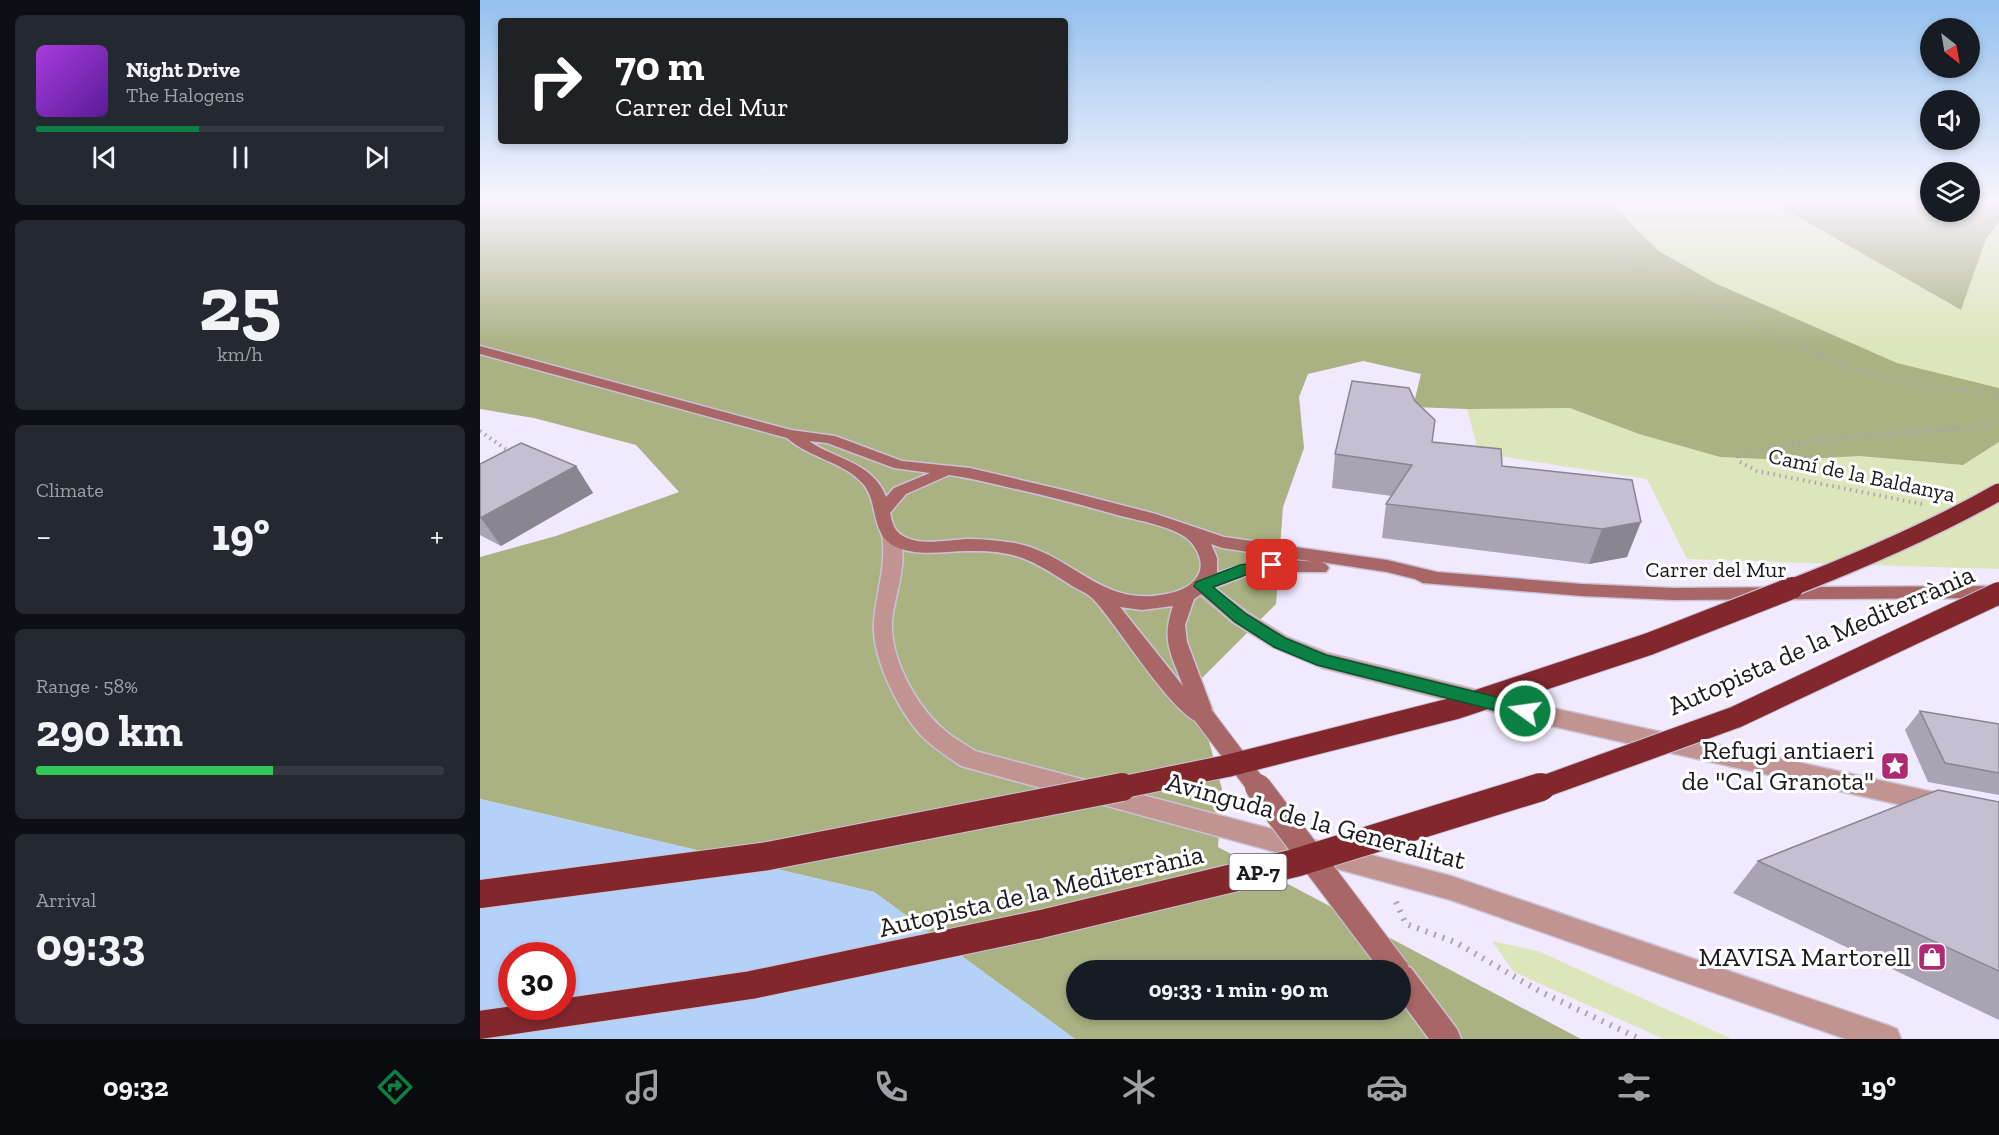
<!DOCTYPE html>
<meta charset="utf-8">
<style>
:root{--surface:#171b24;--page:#242831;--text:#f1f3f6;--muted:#9ea1a6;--line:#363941;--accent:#0b8043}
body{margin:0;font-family:"Zilla Slab",serif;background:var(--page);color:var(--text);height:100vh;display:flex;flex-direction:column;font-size:22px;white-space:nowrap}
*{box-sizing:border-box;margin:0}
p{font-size:20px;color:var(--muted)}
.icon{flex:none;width:33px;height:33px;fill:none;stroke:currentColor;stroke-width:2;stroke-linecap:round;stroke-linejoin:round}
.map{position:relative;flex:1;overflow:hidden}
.drawer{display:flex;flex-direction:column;gap:15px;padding:15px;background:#0d0f14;width:480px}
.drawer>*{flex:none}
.top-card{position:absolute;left:18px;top:18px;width:570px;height:126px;border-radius:6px;box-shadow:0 3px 9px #0003;background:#202124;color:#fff;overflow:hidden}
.needle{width:39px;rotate:149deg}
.controls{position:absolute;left:1440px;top:18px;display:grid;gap:12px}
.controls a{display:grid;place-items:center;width:60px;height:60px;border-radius:50%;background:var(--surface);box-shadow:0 3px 9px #0003;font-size:30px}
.speed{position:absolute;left:18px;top:942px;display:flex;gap:12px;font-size:30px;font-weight:700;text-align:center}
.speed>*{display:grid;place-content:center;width:78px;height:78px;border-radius:50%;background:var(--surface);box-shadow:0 3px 9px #0003;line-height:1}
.speed .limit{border:9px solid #d22;background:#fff;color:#111}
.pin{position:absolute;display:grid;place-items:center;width:51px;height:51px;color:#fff;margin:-26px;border-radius:12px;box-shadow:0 3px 9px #0006}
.me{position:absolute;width:66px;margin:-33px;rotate:284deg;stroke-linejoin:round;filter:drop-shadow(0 0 4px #0008)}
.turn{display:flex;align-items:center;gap:21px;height:126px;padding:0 18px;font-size:27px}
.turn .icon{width:78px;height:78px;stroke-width:2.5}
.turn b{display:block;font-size:42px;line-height:51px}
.big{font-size:45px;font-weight:700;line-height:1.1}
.drawer .widget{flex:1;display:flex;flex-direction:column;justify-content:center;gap:9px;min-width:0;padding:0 21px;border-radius:9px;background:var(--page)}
.drawer .dial{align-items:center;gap:0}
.dial b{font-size:78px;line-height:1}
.song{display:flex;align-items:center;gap:18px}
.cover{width:72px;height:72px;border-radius:9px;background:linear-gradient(135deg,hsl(280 70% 55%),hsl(270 70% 35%))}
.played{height:6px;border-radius:3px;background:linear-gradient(90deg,var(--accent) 40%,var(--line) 40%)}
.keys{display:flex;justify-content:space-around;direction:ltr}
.heat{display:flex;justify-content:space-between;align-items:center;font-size:33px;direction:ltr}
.charge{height:9px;border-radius:4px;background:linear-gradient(90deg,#34c759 58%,var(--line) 0)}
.trip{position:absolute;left:586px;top:960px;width:345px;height:60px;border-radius:30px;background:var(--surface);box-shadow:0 3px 9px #0003;font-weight:700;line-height:60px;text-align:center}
.tabs{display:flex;height:96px;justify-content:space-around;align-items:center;background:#090b0e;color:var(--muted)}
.tabs .icon{width:42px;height:42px}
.tabs .selected{color:var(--accent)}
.tabs b{font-size:27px;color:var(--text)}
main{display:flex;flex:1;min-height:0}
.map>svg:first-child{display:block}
.green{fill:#dde5ba}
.forest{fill:#aab183;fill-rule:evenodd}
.water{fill:#b4d1f8;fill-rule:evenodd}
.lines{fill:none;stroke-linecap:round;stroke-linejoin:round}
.minor-casing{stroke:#cac3d5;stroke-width:3}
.secondary-casing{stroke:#cac3d5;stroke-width:3}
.path-far3{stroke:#a9a3b3;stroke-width:2;stroke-dasharray:1 3;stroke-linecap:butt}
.path-far2{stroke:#a9a3b3;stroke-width:3;stroke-dasharray:1.5 4;stroke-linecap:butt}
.path-far1{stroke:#a9a3b3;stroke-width:4;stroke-dasharray:1.5 4.5;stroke-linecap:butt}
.path{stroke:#a9a3b3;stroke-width:6;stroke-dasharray:2 7;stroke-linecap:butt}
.minor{fill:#c19492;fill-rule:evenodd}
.secondary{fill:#a86766;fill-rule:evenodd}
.secondary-bridge-far1-casing{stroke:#cac3d5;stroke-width:22;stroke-linecap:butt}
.secondary-bridge-casing{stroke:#cac3d5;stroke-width:28;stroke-linecap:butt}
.motorway-bridge-far2-casing{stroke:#cac3d5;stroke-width:20;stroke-linecap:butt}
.motorway-bridge-far1-casing{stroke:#cac3d5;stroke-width:24;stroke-linecap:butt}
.motorway-bridge-casing{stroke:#cac3d5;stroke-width:30;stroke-linecap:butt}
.secondary-bridge-far1{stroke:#a86766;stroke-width:20}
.secondary-bridge{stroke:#a86766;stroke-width:26}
.motorway-bridge-far2{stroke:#82282d;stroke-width:17}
.motorway-bridge-far1{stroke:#82282d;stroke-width:22}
.motorway-bridge{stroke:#82282d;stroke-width:28}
.wall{fill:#aaa3b4}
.shaded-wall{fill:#8b8592}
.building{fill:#c6bed1;stroke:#8b8592;stroke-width:1.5}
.route{fill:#0b8043;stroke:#07532c;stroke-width:1.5}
.labels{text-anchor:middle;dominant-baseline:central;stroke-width:6;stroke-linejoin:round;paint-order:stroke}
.shield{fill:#fff;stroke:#5f5d62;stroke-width:1.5}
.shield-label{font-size:21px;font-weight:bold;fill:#1b181f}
.street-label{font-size:22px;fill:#1b181f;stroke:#fff}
.near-street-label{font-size:27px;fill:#1b181f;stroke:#fff}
.near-poi-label{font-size:27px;fill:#1b181f;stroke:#fff;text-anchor:end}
</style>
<main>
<section class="drawer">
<div class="widget">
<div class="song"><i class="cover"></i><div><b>Night Drive</b><p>The Halogens</p></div></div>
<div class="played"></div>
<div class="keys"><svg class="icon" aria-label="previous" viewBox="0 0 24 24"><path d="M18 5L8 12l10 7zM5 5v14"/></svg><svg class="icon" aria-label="pause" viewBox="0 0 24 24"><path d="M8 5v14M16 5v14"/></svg><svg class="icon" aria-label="next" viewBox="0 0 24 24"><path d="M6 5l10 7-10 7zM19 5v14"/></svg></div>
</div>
<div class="widget dial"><b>25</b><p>km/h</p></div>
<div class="widget"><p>Climate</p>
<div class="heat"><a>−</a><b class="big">19°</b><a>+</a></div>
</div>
<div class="widget"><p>Range · 58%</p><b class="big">290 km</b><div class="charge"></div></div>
<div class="widget"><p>Arrival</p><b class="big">09:33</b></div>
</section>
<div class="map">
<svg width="1519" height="1039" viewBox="0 0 1519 1039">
<rect width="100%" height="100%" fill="#f1e9fd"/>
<!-- green -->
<g class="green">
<polygon points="1132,202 1292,202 1480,310 1506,239 1519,222 1519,388 1417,364 1236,283 1179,251 1157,230"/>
<polygon points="1090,408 1159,434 1240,457 1308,460 1379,456 1483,465 1519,442 1519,569 1207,559 1167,479 999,453 987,409"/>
<polygon points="1012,941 1058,951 1252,1039 1184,1039 1034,972"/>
</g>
<!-- forest -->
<g class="forest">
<path d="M0,202H1132L1157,230L1179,251L1235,283L1417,363L1519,388V442L1483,465L1379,456L1308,460L1240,457L1159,434L1090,408L987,409L933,407L941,374L883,361L828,374L819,397L824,448L803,507L796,604L714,686L742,789L738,847L1101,1039H595L394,892L0,799V557L76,536L199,492L156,445L54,418L0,409ZM597,970H921V1010H597Z"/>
<polygon points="1292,202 1450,202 1450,212 1490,212 1490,202 1519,202 1519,222 1506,239 1481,310"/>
</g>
<!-- water -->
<path class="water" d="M0,799L394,892L595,1039H0ZM32,956H82V1006H32Z"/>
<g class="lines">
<!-- minor casing -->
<g class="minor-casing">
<g id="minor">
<path d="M410,529L416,531C432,557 414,594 412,621C410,658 435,703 461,727C471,737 484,743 495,751L971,876L1407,1025L1417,1029L1421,1039H1366L971,900L481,766C470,758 458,751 447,741C421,717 391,658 394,622C396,591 407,566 402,535L404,531Z"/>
<polygon points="721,580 727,582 768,613 807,637 847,653 1045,702 1457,793 1465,796 1469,803 1465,810 1457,813 1045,720 843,668 793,647 754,623 715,590 712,586 715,582"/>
</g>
</g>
<!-- secondary casing -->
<g class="secondary-casing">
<g id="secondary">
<path d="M0,346L311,430L355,436L422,461L490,468L583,490L676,514L744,537L907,560L957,572L1102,584L1193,588L1516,586H1519V598L1193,600L1102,596L943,583L935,579L907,572L841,562L846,564L849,568L846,572H793L765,576L726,591L714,599L705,625L707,642L734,714L730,721C728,722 724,723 722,723C695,721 635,620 612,598C606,592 596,589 589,584C551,559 534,550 488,551C464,551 439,557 416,547C390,535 399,504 384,485C365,462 329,458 307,438L0,354ZM329,441L347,443L414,468L450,473L414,488L406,497C393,462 356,460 329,441ZM469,475C490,478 510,483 531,488C568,496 605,506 641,516C661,521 684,525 702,535C715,542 727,563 717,577C711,587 697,592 686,594C621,608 593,554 535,543C520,541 505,539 490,539C469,539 442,547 423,536C414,531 412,522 410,513L426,494ZM731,544L742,548L836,562C802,558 770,561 737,573V558ZM693,606C681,641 691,653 703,686L640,607L662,610Z"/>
<polygon points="921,964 931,968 977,1029 981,1039 949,1039 921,1001 921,970 911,970"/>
</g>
</g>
<!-- path-far3 -->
<path class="path-far3" d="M1084,202C1122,252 1175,276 1230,303"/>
<!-- path-far2 -->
<g class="path-far2">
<path d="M1227,302C1285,330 1342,362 1405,377C1442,387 1482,389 1519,395"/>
<polyline points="1460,430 1512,426 1519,423"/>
</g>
<!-- path-far1 -->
<g class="path-far1">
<polyline points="0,431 31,453"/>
<polyline points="1442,504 1277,471 1260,462 1257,454 1342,439 1480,428"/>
</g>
<!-- path -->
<polyline class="path" points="916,902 926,924 975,942 1059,991 1160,1039"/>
<!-- minor -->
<use href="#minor" class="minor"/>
<!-- secondary -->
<use href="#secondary" class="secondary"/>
<!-- secondary-bridge-far1 casing -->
<g class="secondary-bridge-far1-casing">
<polyline id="secondary-bridge-far1" points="723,715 779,789"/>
</g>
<!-- secondary-bridge casing -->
<g class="secondary-bridge-casing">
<polyline id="secondary-bridge" points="778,787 916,970"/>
</g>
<!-- motorway-bridge-far2 casing -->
<g class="motorway-bridge-far2-casing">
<path id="motorway-bridge-far2" d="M1308,589C1380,561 1452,530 1519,492"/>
</g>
<!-- motorway-bridge-far1 casing -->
<g class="motorway-bridge-far1-casing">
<g id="motorway-bridge-far1">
<polyline points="634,789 747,766 976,708 1169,644 1312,588"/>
<polyline points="1057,789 1256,717 1519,593"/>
</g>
</g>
<!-- motorway-bridge casing -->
<g class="motorway-bridge-casing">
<g id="motorway-bridge">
<polyline points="0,894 288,856 642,787"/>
<polyline points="0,1025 271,985 561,924 815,863 1061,787"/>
</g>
</g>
<!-- secondary-bridge-far1 -->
<use href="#secondary-bridge-far1" class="secondary-bridge-far1"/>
<!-- secondary-bridge -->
<use href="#secondary-bridge" class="secondary-bridge"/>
<!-- motorway-bridge-far2 -->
<use href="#motorway-bridge-far2" class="motorway-bridge-far2"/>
<!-- motorway-bridge-far1 -->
<use href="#motorway-bridge-far1" class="motorway-bridge-far1"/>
<!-- motorway-bridge -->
<use href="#motorway-bridge" class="motorway-bridge"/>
</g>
<!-- wall -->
<g class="wall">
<polygon points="952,442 1022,466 1152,480 1147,557 1109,564 902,538 906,504 912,496 852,488 855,454"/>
<polygon points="0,464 96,466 113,493 21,546 0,535"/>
<polygon points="1440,711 1519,724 1519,795 1448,782 1425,730"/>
<polygon points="1519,802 1519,1020 1253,893 1278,861"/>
</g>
<!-- shaded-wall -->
<g class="shaded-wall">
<polygon points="96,466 113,493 21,546 1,518"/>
<polygon points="1161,522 1147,557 1109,564 1122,529"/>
</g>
<!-- building -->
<g class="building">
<polygon points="872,381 929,388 935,401 955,420 952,442 1021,449 1022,466 1152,480 1161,522 1122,529 906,504 932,465 855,454"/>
<polygon points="41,443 96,466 0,518 0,464"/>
<polygon points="1440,711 1519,724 1519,773 1465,763"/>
<polygon points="1458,790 1519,802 1519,971 1278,861"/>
</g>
<!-- sky -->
<linearGradient id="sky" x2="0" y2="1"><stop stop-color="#93c0ee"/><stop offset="0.58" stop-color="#f9f5fe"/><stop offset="1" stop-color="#f9f5fe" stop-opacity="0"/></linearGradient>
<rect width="1519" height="347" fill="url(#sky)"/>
<!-- route -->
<polygon class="route" points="792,560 797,562 799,565 797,569 768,574 733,587 766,614 805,638 846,655 1045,704 1051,706 1054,711 1051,716 1045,718 837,665 794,647 755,622 714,586 716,582 760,565"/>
<!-- icons -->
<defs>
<g id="sight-square" transform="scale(1.5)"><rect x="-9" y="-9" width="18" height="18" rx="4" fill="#ae2b74" stroke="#fff"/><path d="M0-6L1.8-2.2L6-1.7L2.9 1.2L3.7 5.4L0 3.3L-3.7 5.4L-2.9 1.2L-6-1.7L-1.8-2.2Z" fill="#fff"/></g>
<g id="shop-square" transform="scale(1.5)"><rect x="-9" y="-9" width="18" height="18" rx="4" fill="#ae2b74" stroke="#fff"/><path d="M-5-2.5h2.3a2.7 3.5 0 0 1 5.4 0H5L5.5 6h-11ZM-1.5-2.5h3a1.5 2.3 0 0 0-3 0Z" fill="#fff"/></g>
</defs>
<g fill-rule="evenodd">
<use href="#sight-square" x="1415" y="766"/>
<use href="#shop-square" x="1452" y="957"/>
</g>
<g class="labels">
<!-- shield labels -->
<rect class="shield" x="749.5" y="854" width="57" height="36" rx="4.5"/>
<g class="shield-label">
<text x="778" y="872">AP-7</text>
</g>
<!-- street labels -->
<g class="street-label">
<text transform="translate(1382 475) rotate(12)">Camí de la Baldanya</text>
<text x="1236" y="569">Carrer del Mur</text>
</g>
<!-- near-street labels -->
<g class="near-street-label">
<text transform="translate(1341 640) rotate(-24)">Autopista de la Mediterrània</text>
<text transform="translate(836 821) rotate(15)">Avinguda de la Generalitat</text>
<text transform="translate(561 891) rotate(-13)">Autopista de la Mediterrània</text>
</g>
<!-- near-poi labels -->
<g class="near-poi-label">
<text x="1394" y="750">Refugi antiaeri<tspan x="1394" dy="31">de "Cal Granota"</tspan></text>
<text x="1431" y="957">MAVISA Martorell</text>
</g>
</g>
</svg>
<div class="controls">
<a><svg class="needle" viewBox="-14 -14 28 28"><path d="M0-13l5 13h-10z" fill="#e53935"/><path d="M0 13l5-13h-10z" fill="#9ea1a6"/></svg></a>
<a><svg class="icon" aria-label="sound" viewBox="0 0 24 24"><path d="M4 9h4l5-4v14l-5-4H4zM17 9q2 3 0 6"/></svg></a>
<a><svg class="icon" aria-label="layers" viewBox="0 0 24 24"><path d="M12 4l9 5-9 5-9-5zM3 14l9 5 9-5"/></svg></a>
</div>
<div class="speed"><div class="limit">30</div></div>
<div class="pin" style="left:792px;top:565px;background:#d93025"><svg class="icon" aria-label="arrive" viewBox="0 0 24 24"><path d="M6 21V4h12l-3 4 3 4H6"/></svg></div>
<svg class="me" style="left:1045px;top:711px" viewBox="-20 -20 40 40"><circle r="17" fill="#0b8043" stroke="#fff" stroke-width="3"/><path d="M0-11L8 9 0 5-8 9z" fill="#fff"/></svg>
<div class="trip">09:33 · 1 min · 90 m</div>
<div class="top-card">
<div class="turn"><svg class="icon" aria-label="right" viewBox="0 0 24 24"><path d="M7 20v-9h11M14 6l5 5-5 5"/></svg><div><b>70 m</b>Carrer del Mur</div></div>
</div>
</div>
</main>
<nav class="tabs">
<b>09:32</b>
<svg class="icon selected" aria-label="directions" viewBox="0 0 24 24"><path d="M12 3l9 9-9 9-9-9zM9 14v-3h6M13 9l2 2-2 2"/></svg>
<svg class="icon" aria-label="music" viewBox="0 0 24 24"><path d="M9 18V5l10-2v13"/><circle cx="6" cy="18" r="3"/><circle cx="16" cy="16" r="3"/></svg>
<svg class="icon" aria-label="phone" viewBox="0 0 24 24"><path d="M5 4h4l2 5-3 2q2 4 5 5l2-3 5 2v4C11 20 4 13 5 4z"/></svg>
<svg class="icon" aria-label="climate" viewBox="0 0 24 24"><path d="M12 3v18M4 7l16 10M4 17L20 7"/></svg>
<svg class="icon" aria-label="car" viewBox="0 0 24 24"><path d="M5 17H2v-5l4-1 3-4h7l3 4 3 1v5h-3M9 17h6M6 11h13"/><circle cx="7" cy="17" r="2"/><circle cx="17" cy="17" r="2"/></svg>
<svg class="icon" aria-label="filters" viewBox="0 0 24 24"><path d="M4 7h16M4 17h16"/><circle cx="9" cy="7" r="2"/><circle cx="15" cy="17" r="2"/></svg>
<b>19°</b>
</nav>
